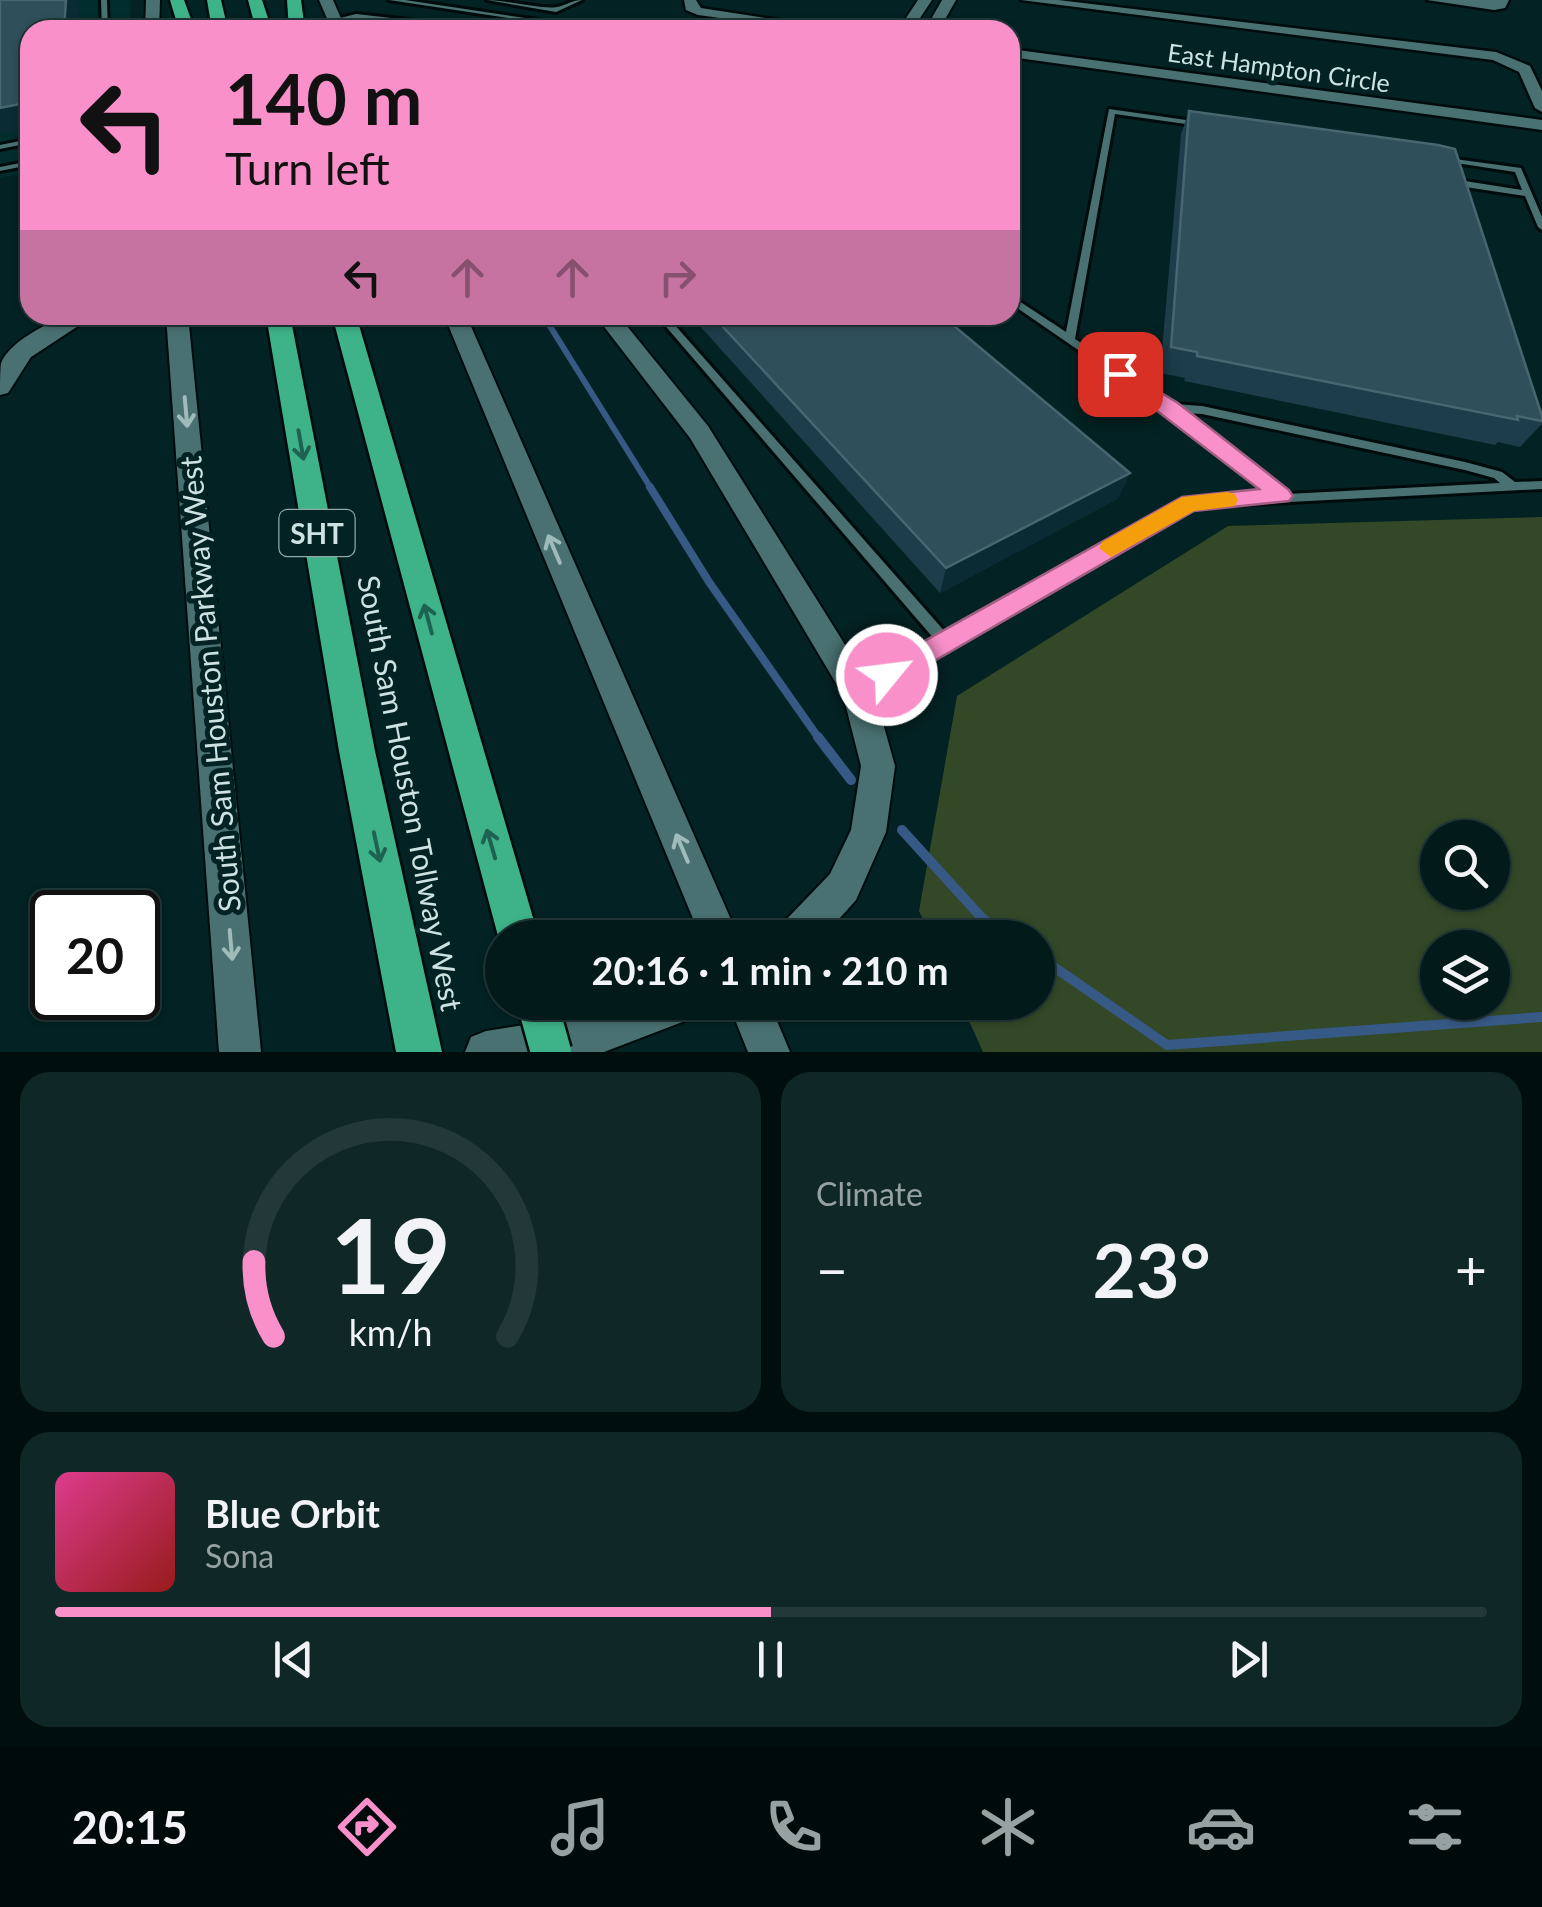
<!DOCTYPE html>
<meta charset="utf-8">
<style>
:root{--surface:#021a1a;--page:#102727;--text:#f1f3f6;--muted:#96a1a2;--line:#233839;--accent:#f990ca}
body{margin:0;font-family:Lato,sans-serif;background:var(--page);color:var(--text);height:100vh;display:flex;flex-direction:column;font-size:38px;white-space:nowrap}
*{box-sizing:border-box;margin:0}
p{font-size:32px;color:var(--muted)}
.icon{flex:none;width:55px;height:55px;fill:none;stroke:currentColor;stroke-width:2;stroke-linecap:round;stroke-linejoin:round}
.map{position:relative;height:1052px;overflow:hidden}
.panel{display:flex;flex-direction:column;gap:20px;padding:20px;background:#010e0e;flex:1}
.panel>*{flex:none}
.top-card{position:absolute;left:20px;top:20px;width:1000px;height:305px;border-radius:30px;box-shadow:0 2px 8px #0004,0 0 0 2px var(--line);background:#f990ca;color:#111;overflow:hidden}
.controls{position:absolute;left:1420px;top:820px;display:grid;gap:20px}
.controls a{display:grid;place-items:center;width:90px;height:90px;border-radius:50%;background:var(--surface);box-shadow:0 2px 8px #0004,0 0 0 2px var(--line);font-size:50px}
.speed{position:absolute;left:30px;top:890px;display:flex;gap:20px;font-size:50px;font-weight:700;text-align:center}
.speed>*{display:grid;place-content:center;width:130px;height:130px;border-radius:50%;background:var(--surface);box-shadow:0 2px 8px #0004,0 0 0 2px var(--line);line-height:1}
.speed .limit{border:5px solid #111;border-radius:15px;background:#fff;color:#111}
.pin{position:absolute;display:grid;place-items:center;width:85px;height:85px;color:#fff;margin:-42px;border-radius:20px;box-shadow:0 5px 15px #0006}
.me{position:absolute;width:110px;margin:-55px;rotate:61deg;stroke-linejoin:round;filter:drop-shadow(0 0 8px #0008)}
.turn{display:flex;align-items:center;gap:35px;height:210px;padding:0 40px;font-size:45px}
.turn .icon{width:130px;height:130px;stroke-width:2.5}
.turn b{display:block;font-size:70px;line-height:85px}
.lanes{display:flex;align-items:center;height:95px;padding:0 40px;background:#0003;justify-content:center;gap:50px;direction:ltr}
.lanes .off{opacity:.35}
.big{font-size:75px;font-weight:700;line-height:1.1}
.panel .card{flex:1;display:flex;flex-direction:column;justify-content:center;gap:15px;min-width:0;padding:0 35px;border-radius:30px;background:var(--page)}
.panel .dial{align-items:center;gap:0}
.dial svg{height:260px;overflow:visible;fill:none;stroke:var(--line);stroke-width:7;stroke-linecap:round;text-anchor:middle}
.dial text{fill:var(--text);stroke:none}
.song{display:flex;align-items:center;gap:30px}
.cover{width:120px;height:120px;border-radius:15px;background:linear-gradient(135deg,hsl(330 70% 55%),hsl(0 70% 35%))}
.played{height:10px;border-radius:5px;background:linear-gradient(90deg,var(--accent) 50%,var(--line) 50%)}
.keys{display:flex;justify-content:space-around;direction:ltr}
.heat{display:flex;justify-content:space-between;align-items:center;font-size:55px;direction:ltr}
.panel .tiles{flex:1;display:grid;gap:20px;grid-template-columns:1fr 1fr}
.card:last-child{grid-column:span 2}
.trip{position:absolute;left:485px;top:920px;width:570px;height:100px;border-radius:50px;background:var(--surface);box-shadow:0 2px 8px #0004,0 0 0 2px var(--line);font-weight:700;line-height:100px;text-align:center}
.dock{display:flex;height:160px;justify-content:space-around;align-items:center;background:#010a0a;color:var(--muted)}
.dock .icon{width:70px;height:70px}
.dock .current{color:var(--accent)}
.dock b{font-size:45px;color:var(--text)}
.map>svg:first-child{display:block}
.built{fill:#022d2d}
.green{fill:#324827;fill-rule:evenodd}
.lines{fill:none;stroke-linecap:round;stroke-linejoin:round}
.stream-far2{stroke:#375985;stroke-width:6}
.stream-far1{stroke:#375985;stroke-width:8}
.stream{stroke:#375985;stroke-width:10}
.service-casing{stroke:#000b0b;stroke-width:6}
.minor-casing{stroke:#000b0b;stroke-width:5}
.tertiary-casing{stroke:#000b0b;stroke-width:4}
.secondary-casing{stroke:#000b0b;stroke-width:4}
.motorway-casing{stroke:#000b0b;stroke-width:5}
.service{fill:#497171;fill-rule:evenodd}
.minor{fill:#497171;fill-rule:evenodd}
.tertiary{fill:#497171;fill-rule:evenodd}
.secondary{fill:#497171;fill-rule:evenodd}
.motorway{fill:#3eb389;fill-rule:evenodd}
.motorway-bridge-casing{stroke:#000b0b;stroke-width:45;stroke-linecap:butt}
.motorway-bridge{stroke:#3eb389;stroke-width:40}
.wall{fill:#1c3d49}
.shaded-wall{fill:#0a2b33}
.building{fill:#2f4f5a;stroke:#48666f;stroke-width:2.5}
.oneway{stroke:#9fbbba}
.oneway2{stroke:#1e6351}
.route{fill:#f990ca;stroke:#a25e83;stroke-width:2.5}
.slow{fill:#f59e0b}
.labels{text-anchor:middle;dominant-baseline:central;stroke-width:10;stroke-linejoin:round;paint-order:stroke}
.far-street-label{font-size:25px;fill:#cde3e2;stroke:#032223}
.shield{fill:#032223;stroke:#90a9a9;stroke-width:2.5}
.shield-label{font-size:28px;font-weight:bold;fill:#cde3e2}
.street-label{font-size:30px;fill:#cde3e2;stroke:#032223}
</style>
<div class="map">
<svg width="1542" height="1052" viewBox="0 0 1542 1052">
<rect width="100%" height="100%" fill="#032223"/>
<!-- built -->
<polygon class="built" points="0,0 131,0 130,30 30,30 30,171 0,178"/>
<!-- green -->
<path class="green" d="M1542,517V1052H983L961,1003L1038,1002V938L931,937L919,911L957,696L1228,526ZM1438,838H1492V892H1438ZM1438,948H1492V1002H1438Z"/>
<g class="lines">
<!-- stream-far2 -->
<polyline class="stream-far2" points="543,315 652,490"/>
<!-- stream-far1 -->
<polyline class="stream-far1" points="650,487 709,582 820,740"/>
<!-- stream -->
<g class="stream">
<polyline points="818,737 851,780"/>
<polyline points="902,830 982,918 1010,938"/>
<polyline points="1038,956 1167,1045 1542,1017"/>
</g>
<!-- service casing -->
<g class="service-casing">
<g id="service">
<polygon points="101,0 107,0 108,30 102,30"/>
<polygon points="389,0 405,0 604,30 587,30"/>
<path d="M487,0C506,0 543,10 557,7C567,5 572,0 582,0L556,12Z"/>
<polygon points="356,14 427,22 433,30 427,30 425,26 356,18 335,22 332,20"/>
<path d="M1109,109L1200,122L1204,124L1200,126L1115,114L1075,339L1174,404L1202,406L1465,462L1502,472L1515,482L1542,481V489L1192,507L863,696L858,697L853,696L851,691L853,686L935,640L656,315H666L947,634L1186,500L1272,494L1167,411L1010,303V296L1013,297L1066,332ZM1184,413L1202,414L1465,470L1494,478L1500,483L1287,494Z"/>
<polygon points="30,139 30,143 0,149 0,145"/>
<polygon points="1440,157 1521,168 1542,217 1542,230 1538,227 1525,196 1452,185 1448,182 1452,179 1522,190 1515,172 1443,161 1440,161"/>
<polygon points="30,161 30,165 0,171 0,167"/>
</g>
</g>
<!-- minor casing -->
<g class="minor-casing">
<g id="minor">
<polygon points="684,0 696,0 701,8 844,30 809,30 698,15 686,10"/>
<polygon points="1021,0 1058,0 1496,52 1530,66 1542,91 1542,112 1535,108 1519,72 1493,60"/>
<polygon points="1427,0 1509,0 1505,8 1494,10"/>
<polygon points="1010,49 1542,120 1542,130 1010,57"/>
</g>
</g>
<!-- tertiary casing -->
<g class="tertiary-casing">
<g id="tertiary">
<polygon points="918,0 932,0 912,30 898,30"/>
<polygon points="942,0 956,0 939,30 925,30"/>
</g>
</g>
<!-- secondary casing -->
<g class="secondary-casing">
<g id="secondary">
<polygon points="146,0 160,0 159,30 145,30"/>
<polygon points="319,0 333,0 346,30 332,30"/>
<path d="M66,315H95L31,357L8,393L0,395C0,385 0,371 1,363C11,340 46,325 66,315Z"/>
<polygon points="166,315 188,315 261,1052 219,1052"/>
<polygon points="444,315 466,315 739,938 701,938"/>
<polygon points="595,315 618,315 708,426 874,691 895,766 886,832 856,900 822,938 777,938 782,924 830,874 851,830 861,766 843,695 690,438"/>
<polygon points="628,1002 704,1002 698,1016 604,1052 465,1052 471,1037 486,1031 600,1013"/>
<polygon points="728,1002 769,1002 790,1052 748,1052"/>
</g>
</g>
<!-- motorway casing -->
<g class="motorway-casing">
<g id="motorway">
<polygon points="170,0 184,0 195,30 179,30"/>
<polygon points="207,0 221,0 228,30 212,30"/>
<polygon points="248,0 262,0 272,30 256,30"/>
<polygon points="287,0 301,0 305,30 289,30"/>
<polygon points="266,315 290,315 375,751 442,1052 396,1052 339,751"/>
<polygon points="332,315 356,315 539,938 502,938 502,951"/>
</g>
</g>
<!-- service -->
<use href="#service" class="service"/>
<!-- minor -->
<use href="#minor" class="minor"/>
<!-- tertiary -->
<use href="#tertiary" class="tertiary"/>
<!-- secondary -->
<use href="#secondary" class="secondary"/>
<!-- motorway -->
<use href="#motorway" class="motorway"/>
<!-- motorway-bridge casing -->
<g class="motorway-bridge-casing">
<polyline id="motorway-bridge" points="537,1002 551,1052"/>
</g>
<!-- motorway-bridge -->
<use href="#motorway-bridge" class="motorway-bridge"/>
</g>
<!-- wall -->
<g class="wall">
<polygon points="1189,111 1542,416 1542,424 1520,447 1498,442 1495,445 1184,381 1185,378 1160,373 1181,134"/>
<polygon points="690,315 941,315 1119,498 940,593"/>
</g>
<!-- shaded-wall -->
<g class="shaded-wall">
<polygon points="66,0 76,0 79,6 78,30 64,30"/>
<polygon points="30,102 30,129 0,134 0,108"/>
<polygon points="1130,473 1119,498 940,593 946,568"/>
</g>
<!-- building -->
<g class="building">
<polygon points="0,0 66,0 64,30 30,30 30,102 0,108"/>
<polygon points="1189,111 1438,145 1455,149 1542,416 1542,421 1517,416 1518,420 1197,356 1197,352 1171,347"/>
<polygon points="712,315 941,315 1130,473 946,568"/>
</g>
<!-- one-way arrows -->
<defs><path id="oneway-shaft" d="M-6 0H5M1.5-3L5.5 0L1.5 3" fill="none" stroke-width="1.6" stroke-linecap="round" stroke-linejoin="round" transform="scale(2.5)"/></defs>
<g class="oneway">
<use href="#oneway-shaft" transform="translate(186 412) rotate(85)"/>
<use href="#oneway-shaft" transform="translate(554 549) rotate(-113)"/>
<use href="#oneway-shaft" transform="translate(682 848) rotate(-113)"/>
<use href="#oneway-shaft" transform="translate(231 945) rotate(85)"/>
</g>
<g class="oneway2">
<use href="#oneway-shaft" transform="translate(301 445) rotate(80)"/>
<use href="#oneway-shaft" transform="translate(428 619) rotate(-105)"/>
<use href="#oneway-shaft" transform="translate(491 844) rotate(-106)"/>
<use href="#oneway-shaft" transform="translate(377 847) rotate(78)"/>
</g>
<!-- route -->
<polygon class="route" points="1120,368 1178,403 1289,490 1293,496 1289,501 1194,511 896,683 887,686 878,683 874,675 878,667 1182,497 1259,489 1114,378 1114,370"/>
<!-- slow -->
<polygon class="slow" points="1227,492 1235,494 1238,500 1235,506 1194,511 1111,557 1099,548 1102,542 1182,497"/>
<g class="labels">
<!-- far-street labels -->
<g class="far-street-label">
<text transform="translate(1279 67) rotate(8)">East Hampton Circle</text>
</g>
<!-- shield labels -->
<rect class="shield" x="279.5" y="510" width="75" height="46" rx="8"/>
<g class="shield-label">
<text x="317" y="533">SHT</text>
</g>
<!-- street labels -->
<g class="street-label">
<text transform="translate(209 684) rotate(-95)">South Sam Houston Parkway West</text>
<text transform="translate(411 793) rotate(79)">South Sam Houston Tollway West</text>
</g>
</g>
</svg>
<div class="controls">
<a><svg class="icon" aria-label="search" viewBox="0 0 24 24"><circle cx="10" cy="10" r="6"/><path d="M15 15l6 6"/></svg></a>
<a><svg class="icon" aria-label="layers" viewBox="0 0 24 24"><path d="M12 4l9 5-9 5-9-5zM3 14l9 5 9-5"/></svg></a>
</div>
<div class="speed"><div class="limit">20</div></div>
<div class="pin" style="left:1120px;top:374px;background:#d93025"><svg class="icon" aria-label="arrive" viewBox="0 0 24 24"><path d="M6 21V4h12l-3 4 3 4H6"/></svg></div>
<svg class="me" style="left:887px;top:675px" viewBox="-20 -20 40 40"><circle r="17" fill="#f990ca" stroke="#fff" stroke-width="3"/><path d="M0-11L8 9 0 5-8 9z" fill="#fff"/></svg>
<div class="trip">20:16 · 1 min · 210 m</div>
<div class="top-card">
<div class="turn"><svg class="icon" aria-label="left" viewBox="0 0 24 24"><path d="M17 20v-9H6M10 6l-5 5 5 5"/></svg><div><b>140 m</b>Turn left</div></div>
<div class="lanes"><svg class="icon" aria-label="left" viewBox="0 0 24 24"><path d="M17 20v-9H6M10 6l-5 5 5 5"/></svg><svg class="icon off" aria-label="ahead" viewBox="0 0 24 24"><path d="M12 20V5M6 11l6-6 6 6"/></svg><svg class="icon off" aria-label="ahead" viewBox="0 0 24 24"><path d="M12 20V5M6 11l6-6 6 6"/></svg><svg class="icon off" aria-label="right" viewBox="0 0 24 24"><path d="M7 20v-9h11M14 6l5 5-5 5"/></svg></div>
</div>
</div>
<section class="panel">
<div class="tiles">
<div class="card dial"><svg viewBox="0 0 100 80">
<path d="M14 69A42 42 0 1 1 86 69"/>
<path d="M14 69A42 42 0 0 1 8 46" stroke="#f990ca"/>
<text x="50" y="56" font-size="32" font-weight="700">19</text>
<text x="50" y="72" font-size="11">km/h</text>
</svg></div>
<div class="card"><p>Climate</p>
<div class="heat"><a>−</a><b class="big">23°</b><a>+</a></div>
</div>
<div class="card">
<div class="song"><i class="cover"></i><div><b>Blue Orbit</b><p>Sona</p></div></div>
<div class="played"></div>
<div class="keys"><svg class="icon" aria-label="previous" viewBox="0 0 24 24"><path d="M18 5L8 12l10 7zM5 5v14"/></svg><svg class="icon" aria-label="pause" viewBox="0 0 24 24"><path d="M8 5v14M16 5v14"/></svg><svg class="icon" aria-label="next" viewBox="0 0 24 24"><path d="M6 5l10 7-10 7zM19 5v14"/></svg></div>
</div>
</div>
</section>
<nav class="dock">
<b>20:15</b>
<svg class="icon current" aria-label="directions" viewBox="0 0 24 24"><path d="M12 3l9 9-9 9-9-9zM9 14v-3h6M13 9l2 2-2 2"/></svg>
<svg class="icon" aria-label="music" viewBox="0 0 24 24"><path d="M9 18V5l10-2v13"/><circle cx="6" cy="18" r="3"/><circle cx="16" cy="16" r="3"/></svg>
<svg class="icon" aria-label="phone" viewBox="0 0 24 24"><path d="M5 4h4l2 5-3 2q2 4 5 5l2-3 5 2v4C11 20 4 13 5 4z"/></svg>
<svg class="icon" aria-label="climate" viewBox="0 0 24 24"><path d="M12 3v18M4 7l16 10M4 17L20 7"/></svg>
<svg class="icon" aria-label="car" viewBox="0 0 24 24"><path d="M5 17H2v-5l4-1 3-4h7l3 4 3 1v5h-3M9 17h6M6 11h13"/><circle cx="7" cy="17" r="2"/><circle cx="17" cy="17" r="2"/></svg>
<svg class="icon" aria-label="filters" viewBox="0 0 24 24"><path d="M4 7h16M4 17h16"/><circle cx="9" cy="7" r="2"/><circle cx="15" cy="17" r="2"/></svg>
</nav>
